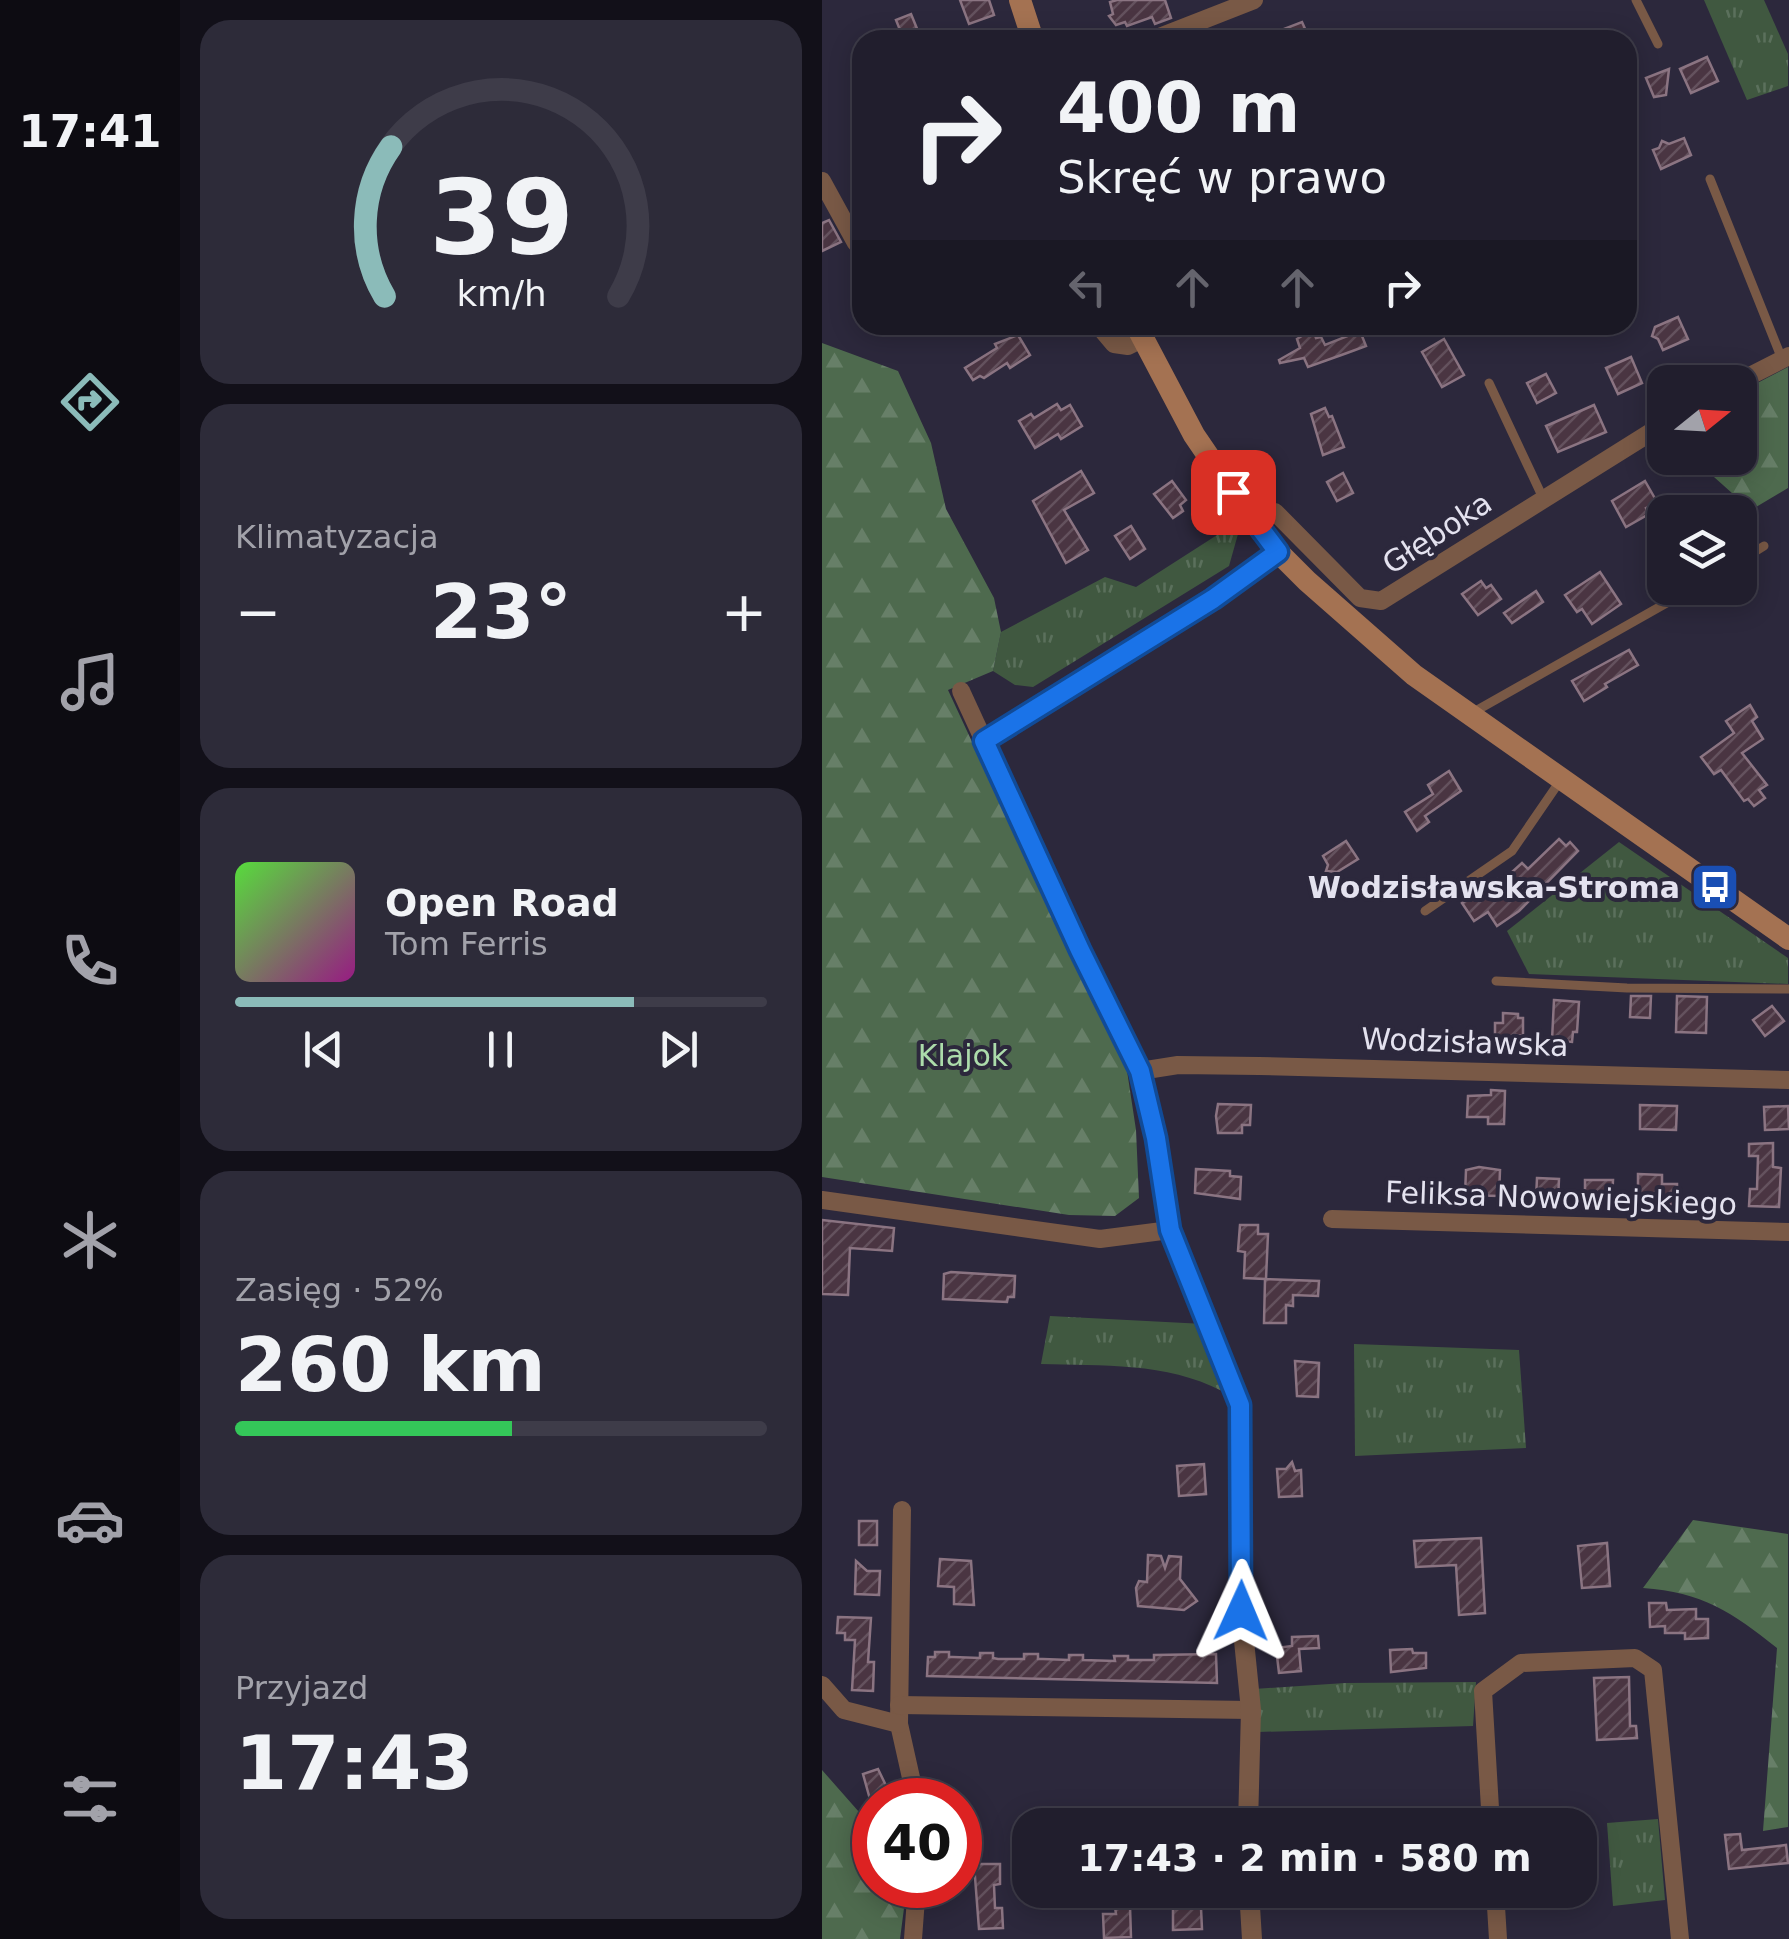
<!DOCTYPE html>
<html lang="pl">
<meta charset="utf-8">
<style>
:root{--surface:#211e2d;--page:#2d2b39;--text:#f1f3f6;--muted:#a2a2aa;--line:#3e3c49;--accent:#8bbbb9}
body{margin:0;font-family:"DejaVu Sans",sans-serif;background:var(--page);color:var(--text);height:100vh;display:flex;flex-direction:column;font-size:38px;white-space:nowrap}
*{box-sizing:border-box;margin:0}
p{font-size:32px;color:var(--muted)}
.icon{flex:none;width:55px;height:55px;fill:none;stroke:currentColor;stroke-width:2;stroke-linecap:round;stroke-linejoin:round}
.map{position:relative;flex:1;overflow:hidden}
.side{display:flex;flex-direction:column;gap:20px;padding:20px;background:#121019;width:642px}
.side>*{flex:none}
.hud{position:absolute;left:30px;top:30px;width:785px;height:305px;border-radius:30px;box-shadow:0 5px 25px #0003,0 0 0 2px var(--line);background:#211e2d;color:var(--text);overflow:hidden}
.needle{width:65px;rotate:72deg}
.tools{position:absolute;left:825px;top:365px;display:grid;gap:20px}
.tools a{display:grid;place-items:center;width:110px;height:110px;border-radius:20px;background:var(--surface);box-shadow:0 5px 25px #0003,0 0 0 2px var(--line);font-size:50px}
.speed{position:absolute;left:30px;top:1778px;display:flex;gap:20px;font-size:50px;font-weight:700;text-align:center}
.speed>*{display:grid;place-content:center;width:130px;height:130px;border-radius:50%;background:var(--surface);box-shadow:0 5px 25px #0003,0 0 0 2px var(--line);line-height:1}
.speed .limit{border:15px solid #d22;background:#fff;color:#111}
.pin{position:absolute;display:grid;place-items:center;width:85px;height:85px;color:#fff;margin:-42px;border-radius:20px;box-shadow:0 5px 15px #0006}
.me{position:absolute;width:110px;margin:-55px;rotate:1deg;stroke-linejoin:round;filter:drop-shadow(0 0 8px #0008)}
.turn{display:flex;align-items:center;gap:35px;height:210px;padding:0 40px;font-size:45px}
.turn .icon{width:130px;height:130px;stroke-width:2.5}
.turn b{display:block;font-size:70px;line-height:85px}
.lanes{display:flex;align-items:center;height:95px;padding:0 40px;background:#0003;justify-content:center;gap:50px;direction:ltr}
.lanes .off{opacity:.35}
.big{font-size:75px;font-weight:600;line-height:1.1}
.side .card{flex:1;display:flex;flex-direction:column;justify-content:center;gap:15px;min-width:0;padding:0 35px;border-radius:30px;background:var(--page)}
.side .dial{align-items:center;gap:0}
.dial svg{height:260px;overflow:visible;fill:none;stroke:var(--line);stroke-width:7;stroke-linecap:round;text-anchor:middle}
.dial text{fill:var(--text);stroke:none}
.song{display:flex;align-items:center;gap:30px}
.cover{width:120px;height:120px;border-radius:15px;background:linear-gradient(135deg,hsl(110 70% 55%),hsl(310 70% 35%))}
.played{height:10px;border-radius:5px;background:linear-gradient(90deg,var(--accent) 75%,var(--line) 75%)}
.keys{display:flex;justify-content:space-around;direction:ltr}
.heat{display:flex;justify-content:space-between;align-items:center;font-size:55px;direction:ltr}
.charge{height:15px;border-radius:8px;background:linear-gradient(90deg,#34c759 52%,var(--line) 0)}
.trip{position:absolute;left:190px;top:1808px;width:585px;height:100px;border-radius:30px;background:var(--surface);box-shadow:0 5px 25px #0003,0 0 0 2px var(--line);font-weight:600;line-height:100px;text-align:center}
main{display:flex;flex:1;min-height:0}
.tab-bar{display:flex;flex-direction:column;width:180px;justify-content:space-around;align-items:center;background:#0d0c12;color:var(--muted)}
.tab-bar .icon{width:70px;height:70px}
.tab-bar .current{color:var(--accent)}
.tab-bar b{font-size:45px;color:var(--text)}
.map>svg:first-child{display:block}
.grass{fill:url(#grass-tufts)}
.forest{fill:url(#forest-firs)}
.building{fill:url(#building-hatch);stroke:#8b7482;stroke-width:2.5}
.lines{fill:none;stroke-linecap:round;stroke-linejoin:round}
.service{stroke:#795946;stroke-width:9}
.minor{stroke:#795946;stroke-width:18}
.tertiary{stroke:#795946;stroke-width:20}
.secondary{stroke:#a47252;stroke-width:22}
.route-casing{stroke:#114b97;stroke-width:25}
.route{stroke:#1a73e8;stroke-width:18}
.labels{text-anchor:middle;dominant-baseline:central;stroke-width:8;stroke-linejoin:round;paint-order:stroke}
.street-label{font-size:30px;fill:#e4e2ef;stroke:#2c283c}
.poi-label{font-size:30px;font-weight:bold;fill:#e4e2ef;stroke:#2c283c;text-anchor:end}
.park-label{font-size:30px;fill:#acdcab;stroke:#2c283c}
</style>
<main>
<nav class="tab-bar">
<b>17:41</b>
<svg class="icon current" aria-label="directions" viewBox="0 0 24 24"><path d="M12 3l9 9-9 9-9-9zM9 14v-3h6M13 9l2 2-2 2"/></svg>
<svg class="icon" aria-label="music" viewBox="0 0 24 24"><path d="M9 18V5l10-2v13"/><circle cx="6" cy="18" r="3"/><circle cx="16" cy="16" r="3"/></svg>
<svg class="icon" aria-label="phone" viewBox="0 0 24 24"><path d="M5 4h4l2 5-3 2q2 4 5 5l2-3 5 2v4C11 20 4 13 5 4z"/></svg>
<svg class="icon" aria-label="climate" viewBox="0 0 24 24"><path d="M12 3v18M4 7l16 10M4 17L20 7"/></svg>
<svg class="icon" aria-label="car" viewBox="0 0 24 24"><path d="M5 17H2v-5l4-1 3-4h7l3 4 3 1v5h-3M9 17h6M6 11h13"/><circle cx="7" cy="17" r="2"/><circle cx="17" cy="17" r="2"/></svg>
<svg class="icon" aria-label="filters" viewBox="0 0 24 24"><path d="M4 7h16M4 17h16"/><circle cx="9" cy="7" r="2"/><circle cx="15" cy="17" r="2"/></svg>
</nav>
<section class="side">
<div class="card dial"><svg viewBox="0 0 100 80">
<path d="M14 69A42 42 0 1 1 86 69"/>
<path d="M14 69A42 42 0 0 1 16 23" stroke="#8bbbb9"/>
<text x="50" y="56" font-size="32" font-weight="700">39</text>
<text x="50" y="72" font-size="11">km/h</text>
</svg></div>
<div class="card"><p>Klimatyzacja</p>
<div class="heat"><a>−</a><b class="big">23°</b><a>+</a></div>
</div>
<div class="card">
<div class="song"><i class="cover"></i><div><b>Open Road</b><p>Tom Ferris</p></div></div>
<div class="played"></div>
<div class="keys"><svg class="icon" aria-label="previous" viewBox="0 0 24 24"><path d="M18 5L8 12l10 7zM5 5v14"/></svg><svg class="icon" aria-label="pause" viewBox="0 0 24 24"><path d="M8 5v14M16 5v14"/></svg><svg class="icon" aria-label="next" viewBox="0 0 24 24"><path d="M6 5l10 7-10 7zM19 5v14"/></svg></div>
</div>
<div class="card"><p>Zasięg · 52%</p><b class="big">260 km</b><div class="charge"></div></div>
<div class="card"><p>Przyjazd</p><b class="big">17:43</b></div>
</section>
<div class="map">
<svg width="967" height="1939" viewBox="0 0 967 1939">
<defs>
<pattern id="grass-tufts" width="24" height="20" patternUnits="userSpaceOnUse" patternTransform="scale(2.5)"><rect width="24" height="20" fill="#405840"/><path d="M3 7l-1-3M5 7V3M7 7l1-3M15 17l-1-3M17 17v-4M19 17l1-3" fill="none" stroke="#5b705c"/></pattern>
<pattern id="forest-firs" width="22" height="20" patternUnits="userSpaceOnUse" patternTransform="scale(2.5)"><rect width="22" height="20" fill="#4e6a4e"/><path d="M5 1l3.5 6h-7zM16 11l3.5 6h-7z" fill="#677f68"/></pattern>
<pattern id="building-hatch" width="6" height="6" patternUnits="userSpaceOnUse" patternTransform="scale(2.5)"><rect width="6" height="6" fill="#4a3542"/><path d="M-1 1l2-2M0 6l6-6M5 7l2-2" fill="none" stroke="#64525e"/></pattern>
</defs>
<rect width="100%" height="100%" fill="#2c283c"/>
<!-- grass -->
<g class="grass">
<polygon points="882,0 942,0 966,54 966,86 925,100"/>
<polygon points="406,528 416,534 407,566 211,687 193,685 171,671 179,632 283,577 314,587"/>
<polygon points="797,842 966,958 966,984 707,974 685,931"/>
<path d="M228,1316L382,1324L400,1391C344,1362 280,1366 219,1364Z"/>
<polygon points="532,1344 697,1350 704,1448 533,1456"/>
<polygon points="654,1682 651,1726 435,1732 432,1689 523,1683"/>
<polygon points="836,1819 843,1900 791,1906 785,1823"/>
</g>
<!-- forest -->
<g class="forest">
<polygon points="0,343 76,371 109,443 124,509 172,598 179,632 171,671 126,690 253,964 304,1064 314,1130 317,1198 293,1216 247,1215 0,1177"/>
<polygon points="966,367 966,488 929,510 892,477 877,458 918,458 918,392"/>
<path d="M871,1520L966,1534V1827L941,1831L955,1648C910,1612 880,1592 821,1588Z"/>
<polygon points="0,1770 52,1829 52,1885 85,1885 78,1939 0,1939"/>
</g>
<!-- building -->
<g class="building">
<polygon points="138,0 167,0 172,15 147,24"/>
<polygon points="295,0 343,0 349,18 333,24 330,17 305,26 303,22 294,25 287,16 291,14 288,2"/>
<polygon points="89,14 98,36 82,40 74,20"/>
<polygon points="480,22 488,40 436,40 436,39"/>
<polygon points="885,57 896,81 869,93 858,69"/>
<polygon points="847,69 844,95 832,97 824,78"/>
<polygon points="862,138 869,155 839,169 831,150 837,148 840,141 847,144"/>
<polygon points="7,220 19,242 0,251 0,223"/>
<polygon points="856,317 866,339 841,350 836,339 830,336 833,327"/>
<polygon points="538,331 544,346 525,353 486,367 482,358 458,363 457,360 478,348 475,339 483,334 492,332 494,338 499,337 503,345"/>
<polygon points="196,335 208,355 188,368 185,363 162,378 158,376 151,380 143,368 175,348 173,344"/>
<polygon points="622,339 642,375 620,387 600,352"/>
<polygon points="809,357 820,383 796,394 784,368"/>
<polygon points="724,374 734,393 715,403 705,383"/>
<polygon points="235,404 239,410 248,405 260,426 239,439 236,434 213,448 197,421 209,414 212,418"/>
<polygon points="772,405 784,432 736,452 724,426"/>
<polygon points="503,408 507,417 510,416 522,447 501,455 489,414"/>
<polygon points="259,471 272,493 242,510 266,550 244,563 211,501"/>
<polygon points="521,473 531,493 515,501 505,482"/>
<polygon points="350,481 364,500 358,505 361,511 351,518 332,494"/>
<polygon points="823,481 835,502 824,508 827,514 804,527 790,501"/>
<polygon points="309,526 323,549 308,559 293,536"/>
<polygon points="778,572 799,604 770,624 760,609 755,612 743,595"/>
<polygon points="659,581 664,588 669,585 679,599 656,615 640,594"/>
<polygon points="714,591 721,602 690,623 682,613"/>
<polygon points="807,650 816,665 783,684 785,687 762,701 750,681"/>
<polygon points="928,705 935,717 930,721 941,739 920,753 945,785 937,790 943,798 932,806 926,799 922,801 899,770 892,774 879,757 912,733 904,721"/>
<polygon points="627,771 639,791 603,816 607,822 595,831 583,812 611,794 606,785"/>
<polygon points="737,839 744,846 748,842 756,851 697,911 675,926 666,912 652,921 640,903 675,879 678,883 700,863 706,869"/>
<polygon points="524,841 536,859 515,872 504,871 506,865 501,856"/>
<polygon points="809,996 829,996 828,1018 808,1017"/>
<polygon points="855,996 885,997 884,1033 854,1032"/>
<polygon points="732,1000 757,1002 755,1032 751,1032 750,1042 730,1040"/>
<polygon points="950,1006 962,1021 943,1036 931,1020"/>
<polygon points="681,1013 696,1014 696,1018 701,1018 701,1036 694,1035 694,1040 673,1040 673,1023 681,1023"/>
<polygon points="669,1090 683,1091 682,1124 666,1124 666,1117 645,1117 646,1096 669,1095"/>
<polygon points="396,1104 429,1105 428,1125 420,1125 420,1133 396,1133 394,1116"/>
<polygon points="818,1105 855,1106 854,1130 818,1129"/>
<polygon points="966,1106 967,1129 943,1130 942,1107"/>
<polygon points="951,1143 951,1167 959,1168 957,1207 927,1206 928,1189 935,1189 936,1156 927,1156 927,1144"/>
<polygon points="657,1167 678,1170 677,1196 643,1195 644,1170"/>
<polygon points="374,1169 408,1171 408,1176 419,1177 418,1199 373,1193"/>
<polygon points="816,1174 840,1175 840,1184 855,1184 855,1204 816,1204"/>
<polygon points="715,1178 737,1179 736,1200 714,1199"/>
<polygon points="763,1180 791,1180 790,1202 763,1201"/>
<polygon points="0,1220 72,1228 70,1251 28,1248 26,1295 0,1294"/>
<polygon points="418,1225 436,1225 436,1234 446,1234 444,1279 497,1281 496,1296 471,1295 471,1306 464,1305 464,1323 442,1323 443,1279 422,1278 423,1252 416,1251"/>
<polygon points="129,1272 193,1276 192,1297 186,1297 185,1302 121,1299 122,1274"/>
<polygon points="473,1361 497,1363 496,1397 475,1396"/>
<polygon points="470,1462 473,1471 479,1470 480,1496 457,1497 455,1469 464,1469"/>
<polygon points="382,1464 384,1494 357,1496 355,1466"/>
<rect x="37" y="1521" width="18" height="24"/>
<polygon points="659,1538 663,1613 637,1615 634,1565 594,1567 592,1541"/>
<polygon points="785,1543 788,1586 760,1588 756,1546"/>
<polygon points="326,1555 339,1556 343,1568 347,1556 359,1557 358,1579 375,1601 362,1610 316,1606 314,1588 317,1581 325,1582"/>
<polygon points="118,1559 149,1561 152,1605 132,1604 132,1587 116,1586"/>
<polygon points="34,1561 45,1571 58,1571 57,1595 33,1594"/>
<polygon points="827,1603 844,1603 845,1610 874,1609 874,1619 886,1619 886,1638 863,1639 863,1633 843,1633 843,1626 828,1627"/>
<polygon points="16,1617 49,1618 46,1662 52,1662 51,1691 30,1690 33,1640 23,1640 23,1633 15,1633"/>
<polygon points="496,1636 497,1648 477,1649 479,1671 457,1673 454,1648 470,1646 470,1637"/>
<polygon points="590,1649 591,1653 604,1653 604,1668 569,1672 568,1650"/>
<polygon points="113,1652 127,1652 127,1657 131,1657 158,1658 158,1653 171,1653 171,1658 176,1659 202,1659 202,1654 216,1654 216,1659 221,1659 247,1660 247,1655 261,1655 261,1660 293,1661 292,1656 306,1656 306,1660 332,1660 332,1655 394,1654 395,1683 105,1676 106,1657 113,1657"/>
<polygon points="807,1677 808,1726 814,1726 815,1738 775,1740 772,1678"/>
<polygon points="56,1769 69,1796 49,1803 41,1774"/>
<polygon points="918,1834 920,1850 964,1845 966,1863 907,1869 903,1835"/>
<polygon points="152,1864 178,1864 178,1884 172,1885 173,1908 180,1908 181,1928 157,1929"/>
<polygon points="308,1906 309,1937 282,1938 281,1914 294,1914 293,1907"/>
<polygon points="379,1908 380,1929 351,1930 351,1909"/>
</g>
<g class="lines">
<!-- service -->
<g class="service">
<polyline points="814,0 836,44"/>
<polyline points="888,179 960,359"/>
<polyline points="667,383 721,498"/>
<polyline points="918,561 942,546"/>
<polyline points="650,713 871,588"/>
<polyline points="603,911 690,851 738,781"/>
<polyline points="674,981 805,988 967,989"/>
</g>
<!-- minor -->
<g class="minor">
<polyline points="330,40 432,0"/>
<polyline points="0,181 34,243 40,245"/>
<polyline points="276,325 292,344 306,346 320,339"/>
<polyline points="916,382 967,356"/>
<polyline points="430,520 453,512 538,598 559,601 842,424"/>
<polyline points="139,691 162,741"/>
<polyline points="318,1071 356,1065 437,1066 967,1080"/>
<polyline points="0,1200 278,1239 348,1230"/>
<polyline points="510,1219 967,1232"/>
<polyline points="80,1510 77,1724 94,1800"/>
<polyline points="0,1685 22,1710 77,1724"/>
<polyline points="77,1705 429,1710"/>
<polyline points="669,1825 661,1691 699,1663 813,1658 831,1670 858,1939"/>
<polyline points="673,1890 676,1939"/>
<polyline points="91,1939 95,1885"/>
</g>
<!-- tertiary -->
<g class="tertiary">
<polyline points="426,1825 429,1710 419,1611 419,1405 348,1230 334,1137 318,1071 257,949 162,741 391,599 456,552"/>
<polyline points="427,1890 430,1939"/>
</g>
<!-- secondary -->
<g class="secondary">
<polyline points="198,0 211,40"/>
<polyline points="314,325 372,435 430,520 456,552 485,581 592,675 967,939"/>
</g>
</g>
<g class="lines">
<!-- route casing -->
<g class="route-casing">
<polyline id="route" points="411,492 456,552 391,599 162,741 258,950 318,1071 334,1138 348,1230 418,1405 419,1611"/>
</g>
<!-- route -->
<use href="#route" class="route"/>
</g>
<!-- icons -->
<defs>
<g id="bus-square" transform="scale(2.5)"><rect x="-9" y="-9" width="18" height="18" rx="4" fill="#1a4fb4" stroke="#2c283c"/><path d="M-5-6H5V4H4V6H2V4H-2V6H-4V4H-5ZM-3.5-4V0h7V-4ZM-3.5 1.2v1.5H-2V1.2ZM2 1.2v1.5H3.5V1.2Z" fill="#fff"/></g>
</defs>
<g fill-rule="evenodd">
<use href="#bus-square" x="893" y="887"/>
</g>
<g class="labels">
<!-- street labels -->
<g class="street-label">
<text transform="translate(615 533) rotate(-33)">Głęboka</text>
<text transform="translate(643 1042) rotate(2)">Wodzisławska</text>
<text transform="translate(739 1198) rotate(2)">Feliksa Nowowiejskiego</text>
</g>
<!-- poi labels -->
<g class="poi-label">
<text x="858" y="887">Wodzisławska-Stroma</text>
</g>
<!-- park labels -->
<g class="park-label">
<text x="141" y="1055">Klajok</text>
</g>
</g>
</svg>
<div class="tools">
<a><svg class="needle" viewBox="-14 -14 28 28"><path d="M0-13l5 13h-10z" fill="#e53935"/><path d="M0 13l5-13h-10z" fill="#a2a2aa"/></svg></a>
<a><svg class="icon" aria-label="layers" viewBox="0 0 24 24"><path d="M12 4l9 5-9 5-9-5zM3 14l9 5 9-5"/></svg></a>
</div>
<div class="speed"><div class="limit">40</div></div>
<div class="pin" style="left:411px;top:492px;background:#d93025"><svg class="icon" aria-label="arrive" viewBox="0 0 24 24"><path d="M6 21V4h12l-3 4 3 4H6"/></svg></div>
<svg class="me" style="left:419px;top:1611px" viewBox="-20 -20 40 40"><path d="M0-17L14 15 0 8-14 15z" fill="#1a73e8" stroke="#fff" stroke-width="4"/></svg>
<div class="trip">17:43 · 2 min · 580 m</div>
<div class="hud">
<div class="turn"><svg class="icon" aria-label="right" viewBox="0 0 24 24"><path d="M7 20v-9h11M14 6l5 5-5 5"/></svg><div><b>400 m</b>Skręć w prawo</div></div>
<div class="lanes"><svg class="icon off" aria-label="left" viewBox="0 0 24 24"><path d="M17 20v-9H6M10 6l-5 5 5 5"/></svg><svg class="icon off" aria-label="ahead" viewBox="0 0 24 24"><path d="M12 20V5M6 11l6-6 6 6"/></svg><svg class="icon off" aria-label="ahead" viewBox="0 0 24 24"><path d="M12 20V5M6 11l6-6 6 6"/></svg><svg class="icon" aria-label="right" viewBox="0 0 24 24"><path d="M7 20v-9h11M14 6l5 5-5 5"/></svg></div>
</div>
</div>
</main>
